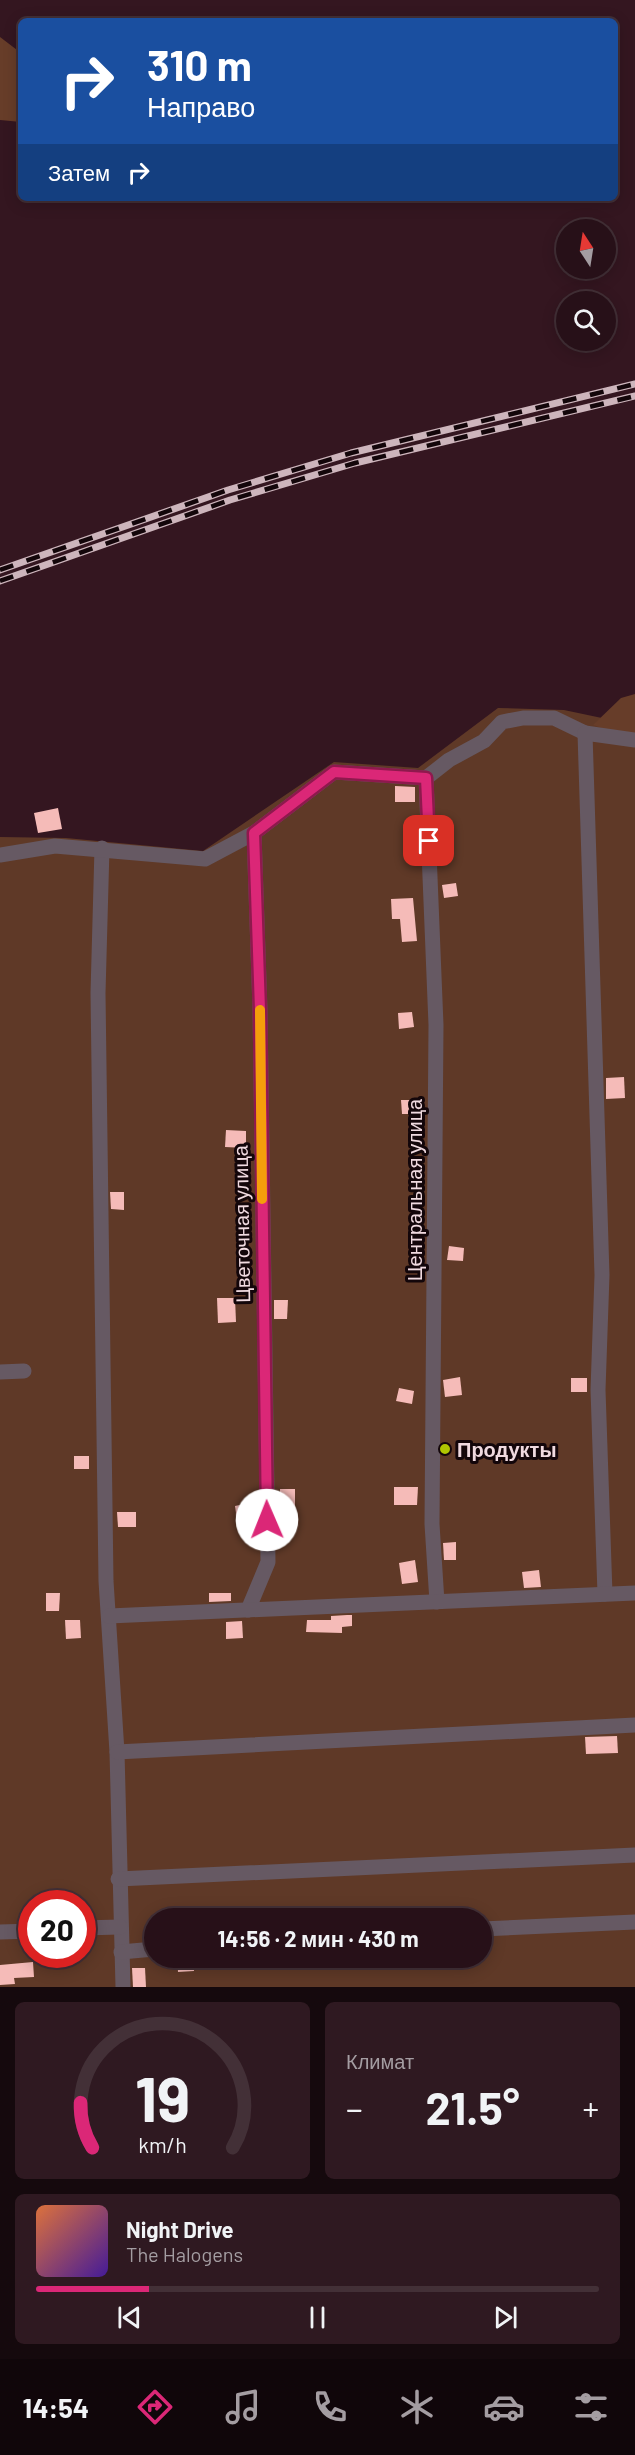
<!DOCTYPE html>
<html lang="ru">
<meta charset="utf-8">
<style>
:root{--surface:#271018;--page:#2f1921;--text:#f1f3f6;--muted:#a49da2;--line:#433037;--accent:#db2777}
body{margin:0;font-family:Barlow,sans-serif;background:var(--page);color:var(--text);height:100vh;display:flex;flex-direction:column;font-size:22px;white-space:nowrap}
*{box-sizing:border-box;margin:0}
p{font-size:20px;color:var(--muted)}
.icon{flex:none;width:33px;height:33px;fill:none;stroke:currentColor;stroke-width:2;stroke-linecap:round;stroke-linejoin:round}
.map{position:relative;height:1987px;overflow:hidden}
.sheet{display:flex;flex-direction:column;gap:15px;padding:15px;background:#15090d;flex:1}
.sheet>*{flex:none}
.guide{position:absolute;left:18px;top:18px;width:600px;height:183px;border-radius:9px;box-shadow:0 3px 15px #0003,0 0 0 2px var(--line);background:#1a4fa0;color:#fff;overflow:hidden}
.needle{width:39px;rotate:348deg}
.controls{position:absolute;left:556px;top:219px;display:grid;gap:12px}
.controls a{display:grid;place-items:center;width:60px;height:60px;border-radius:50%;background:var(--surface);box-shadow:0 3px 15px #0003,0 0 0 2px var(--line);font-size:30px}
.speed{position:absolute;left:18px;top:1890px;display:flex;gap:12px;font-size:30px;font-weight:700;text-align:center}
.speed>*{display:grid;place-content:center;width:78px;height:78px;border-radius:50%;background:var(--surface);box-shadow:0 3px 15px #0003,0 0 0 2px var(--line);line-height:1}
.speed .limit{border:9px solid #d22;background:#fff;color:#111}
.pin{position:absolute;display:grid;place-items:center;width:51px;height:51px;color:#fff;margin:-26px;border-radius:12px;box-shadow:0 3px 9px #0006}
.me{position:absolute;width:66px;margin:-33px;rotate:359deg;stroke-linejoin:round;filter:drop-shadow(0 0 4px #0008)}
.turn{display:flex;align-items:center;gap:21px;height:126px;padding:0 30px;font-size:27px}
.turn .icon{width:78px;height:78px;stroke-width:2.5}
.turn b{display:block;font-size:42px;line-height:51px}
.then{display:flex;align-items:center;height:57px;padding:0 30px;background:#0003;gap:12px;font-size:22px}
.big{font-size:45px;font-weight:700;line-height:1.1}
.sheet .tile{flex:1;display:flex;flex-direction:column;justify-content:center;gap:9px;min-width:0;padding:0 21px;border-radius:9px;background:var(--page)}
.sheet .dial{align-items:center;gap:0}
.dial svg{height:156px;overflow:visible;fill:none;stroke:var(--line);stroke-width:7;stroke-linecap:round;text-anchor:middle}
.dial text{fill:var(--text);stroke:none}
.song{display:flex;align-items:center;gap:18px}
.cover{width:72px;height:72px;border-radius:9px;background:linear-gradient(135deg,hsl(20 70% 55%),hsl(260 70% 35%))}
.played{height:6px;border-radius:3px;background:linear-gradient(90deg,var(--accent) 20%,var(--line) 20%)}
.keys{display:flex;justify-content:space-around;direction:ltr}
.heat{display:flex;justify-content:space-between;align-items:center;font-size:33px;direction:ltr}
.sheet .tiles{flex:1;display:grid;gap:15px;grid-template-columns:1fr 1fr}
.tile:last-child{grid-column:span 2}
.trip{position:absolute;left:144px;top:1908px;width:348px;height:60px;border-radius:30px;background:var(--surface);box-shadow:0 3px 15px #0003,0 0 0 2px var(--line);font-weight:700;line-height:60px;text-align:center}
.menu{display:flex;height:96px;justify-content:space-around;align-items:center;background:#10060a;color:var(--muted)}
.menu .icon{width:42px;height:42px}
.menu .on{color:var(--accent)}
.menu b{font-size:27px;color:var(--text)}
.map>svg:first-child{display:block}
.green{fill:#5f3927;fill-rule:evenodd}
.forest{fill:#673d29}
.building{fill:#f5bbb8}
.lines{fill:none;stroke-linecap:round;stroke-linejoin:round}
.minor{stroke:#665963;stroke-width:15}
.rail-casing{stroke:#cdb5bc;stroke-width:7}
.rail{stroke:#13060a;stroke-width:4.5;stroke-dasharray:14;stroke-linecap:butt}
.route-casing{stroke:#8e194d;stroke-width:15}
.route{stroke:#db2777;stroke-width:10}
.slow{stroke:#f59e0b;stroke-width:10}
.poi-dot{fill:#b0c501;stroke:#13060a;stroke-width:2}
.labels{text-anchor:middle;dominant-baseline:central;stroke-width:6;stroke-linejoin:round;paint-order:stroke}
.street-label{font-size:20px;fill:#f0dae0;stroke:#13060a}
.poi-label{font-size:20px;font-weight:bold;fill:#f0dae0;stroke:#13060a;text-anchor:start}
</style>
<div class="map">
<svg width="635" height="1987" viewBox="0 0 635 1987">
<rect width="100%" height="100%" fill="#341620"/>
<!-- green -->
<path class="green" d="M498,708L564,710L635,725V1987H0V837L66,838L203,851L334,762L418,768ZM32,1904H82V1954H32ZM154,1918H482V1958H154Z"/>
<!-- forest -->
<g class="forest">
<polygon points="0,37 21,53 21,122 0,120"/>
<polygon points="635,694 635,740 593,725 621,698"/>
</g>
<!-- building -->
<g class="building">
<polygon points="395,786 415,787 415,802 395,802"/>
<polygon points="58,808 62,829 38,833 34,813"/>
<polygon points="456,883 458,896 444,898 442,885"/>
<polygon points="413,898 417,941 402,942 400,919 392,919 391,899"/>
<polygon points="412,1012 414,1027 399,1029 398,1013"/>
<polygon points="624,1077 625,1098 606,1099 606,1078"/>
<polygon points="401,1100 414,1100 415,1114 402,1114"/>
<polygon points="226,1130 246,1131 246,1148 225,1147"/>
<polygon points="110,1192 124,1192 124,1210 111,1209"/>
<polygon points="449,1246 464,1248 463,1261 447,1260"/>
<polygon points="217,1298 235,1298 236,1322 218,1323"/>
<polygon points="274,1300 288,1300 287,1319 274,1319"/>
<polygon points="460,1377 462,1395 445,1397 443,1380"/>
<rect x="571" y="1378" width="16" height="14"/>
<polygon points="399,1388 414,1391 412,1404 396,1401"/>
<rect x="74" y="1456" width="15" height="13"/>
<polygon points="394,1487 418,1487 417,1505 394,1505"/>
<polygon points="280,1489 295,1489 295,1508 280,1507"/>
<polygon points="249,1503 251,1518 237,1520 235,1506"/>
<polygon points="117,1512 136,1512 136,1527 118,1527"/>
<polygon points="456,1542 456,1560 444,1560 443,1543"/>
<polygon points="415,1560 418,1582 402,1584 399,1563"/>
<polygon points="539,1570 541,1587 524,1588 522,1572"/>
<polygon points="46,1593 60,1593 59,1611 46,1611"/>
<polygon points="209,1593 231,1593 231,1601 209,1602"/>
<polygon points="347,1615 352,1615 352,1626 342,1627 342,1633 306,1632 307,1620 331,1620 331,1616"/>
<polygon points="65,1620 80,1620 81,1638 66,1639"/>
<polygon points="242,1621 243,1638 226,1639 226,1622"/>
<polygon points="617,1736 618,1753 586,1754 585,1737"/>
<polygon points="177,1958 193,1958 194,1971 178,1972"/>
<polygon points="33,1962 34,1977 14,1978 15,1984 0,1985 0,1965"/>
<polygon points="132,1968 145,1968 146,1987 133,1987"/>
</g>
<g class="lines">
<!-- minor -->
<g class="minor">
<polyline points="426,778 436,1025 432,1524 437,1602"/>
<polyline points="102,848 98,993 106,1581 117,1752 123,1987"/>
<polyline points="0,855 55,846 205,859 254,833 334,772 426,778 449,760 484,741 502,722 523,718 554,718 585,733"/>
<polyline points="0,1372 24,1371"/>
<polyline points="605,1594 598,1390 602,1275 585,733 635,740"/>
<polyline points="248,1610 268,1562 260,1010 254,833"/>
<polyline points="109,1616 635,1593"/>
<polyline points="117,1752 635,1725"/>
<polyline points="118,1879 635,1855"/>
<polyline points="82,1928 120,1927"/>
<polyline points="482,1929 635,1922"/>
<polyline points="0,1932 32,1931"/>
<polyline points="121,1952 154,1949"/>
</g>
<!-- rail casing -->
<g class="rail-casing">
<g id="rail">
<polyline points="0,570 228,490 351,453 635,384"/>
<polyline points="0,581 230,500 355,463 635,396"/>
</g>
</g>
<!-- rail -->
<use href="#rail" class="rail"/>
</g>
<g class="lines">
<!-- route casing -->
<g class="route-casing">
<polyline id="route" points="267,1520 260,1010 254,833 334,772 426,778 429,841"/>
</g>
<!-- route -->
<use href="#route" class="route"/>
<!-- slow -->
<polyline class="slow" points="260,1010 262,1199"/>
</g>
<!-- markers -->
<circle class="poi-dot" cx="445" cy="1449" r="6"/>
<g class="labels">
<!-- street labels -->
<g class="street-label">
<text transform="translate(414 1190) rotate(-90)">Центральная улица</text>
<text transform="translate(241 1224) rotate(-91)">Цветочная улица</text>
</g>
<!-- poi labels -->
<g class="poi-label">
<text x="457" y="1449">Продукты</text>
</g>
</g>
</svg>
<div class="controls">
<a><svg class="needle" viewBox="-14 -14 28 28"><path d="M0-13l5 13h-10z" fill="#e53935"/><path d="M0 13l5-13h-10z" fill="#a49da2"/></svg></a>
<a><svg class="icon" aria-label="search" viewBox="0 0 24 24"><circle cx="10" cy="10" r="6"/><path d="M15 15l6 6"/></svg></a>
</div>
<div class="speed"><div class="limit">20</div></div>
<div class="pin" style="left:429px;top:841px;background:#d93025"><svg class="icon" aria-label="arrive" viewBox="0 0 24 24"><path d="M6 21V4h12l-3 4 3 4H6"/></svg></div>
<svg class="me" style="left:267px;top:1520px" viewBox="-20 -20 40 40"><circle r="19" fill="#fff"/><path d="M0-13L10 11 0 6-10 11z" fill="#db2777"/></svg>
<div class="trip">14:56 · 2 мин · 430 m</div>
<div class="guide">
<div class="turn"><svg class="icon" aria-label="right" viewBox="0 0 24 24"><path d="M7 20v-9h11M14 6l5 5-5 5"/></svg><div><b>310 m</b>Направо</div></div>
<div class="then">Затем<svg class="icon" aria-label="right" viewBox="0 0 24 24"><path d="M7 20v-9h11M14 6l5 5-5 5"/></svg></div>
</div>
</div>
<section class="sheet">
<div class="tiles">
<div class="tile dial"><svg viewBox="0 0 100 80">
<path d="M14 69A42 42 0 1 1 86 69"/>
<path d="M14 69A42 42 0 0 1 8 46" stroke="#db2777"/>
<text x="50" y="56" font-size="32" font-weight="700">19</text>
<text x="50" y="72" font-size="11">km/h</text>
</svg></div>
<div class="tile"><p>Климат</p>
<div class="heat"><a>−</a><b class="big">21.5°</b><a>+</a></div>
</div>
<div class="tile">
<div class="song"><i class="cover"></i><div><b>Night Drive</b><p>The Halogens</p></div></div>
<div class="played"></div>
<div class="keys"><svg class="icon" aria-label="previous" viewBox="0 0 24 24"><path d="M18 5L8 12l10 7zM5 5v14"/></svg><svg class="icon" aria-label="pause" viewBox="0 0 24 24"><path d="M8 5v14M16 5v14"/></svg><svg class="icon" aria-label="next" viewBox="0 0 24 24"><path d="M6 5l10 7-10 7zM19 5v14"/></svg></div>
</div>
</div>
</section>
<nav class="menu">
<b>14:54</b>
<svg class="icon on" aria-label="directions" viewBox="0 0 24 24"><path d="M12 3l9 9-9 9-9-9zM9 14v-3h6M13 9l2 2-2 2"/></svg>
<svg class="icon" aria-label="music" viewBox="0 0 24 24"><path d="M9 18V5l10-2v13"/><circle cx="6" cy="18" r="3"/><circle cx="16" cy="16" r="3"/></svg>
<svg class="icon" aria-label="phone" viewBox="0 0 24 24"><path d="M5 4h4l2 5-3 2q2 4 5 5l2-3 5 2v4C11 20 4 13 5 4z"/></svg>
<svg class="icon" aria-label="climate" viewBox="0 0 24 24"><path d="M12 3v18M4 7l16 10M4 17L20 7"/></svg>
<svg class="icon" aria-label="car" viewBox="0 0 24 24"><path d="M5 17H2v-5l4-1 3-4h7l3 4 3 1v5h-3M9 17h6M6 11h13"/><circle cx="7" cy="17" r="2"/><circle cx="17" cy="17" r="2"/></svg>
<svg class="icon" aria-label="filters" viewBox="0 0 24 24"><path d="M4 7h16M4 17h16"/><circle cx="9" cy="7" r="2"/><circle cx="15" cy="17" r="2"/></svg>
</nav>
